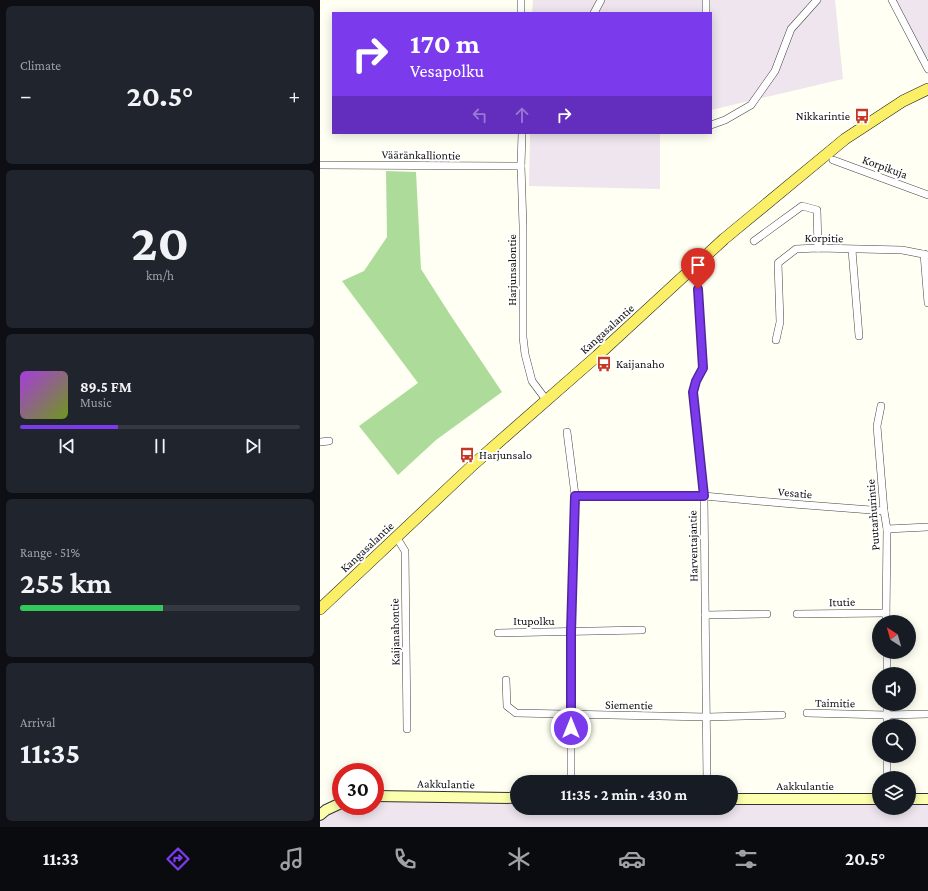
<!DOCTYPE html>
<meta charset="utf-8">
<style>
:root{--surface:#171b24;--page:#20242c;--text:#f1f3f6;--muted:#9ea1a6;--line:#363941;--accent:#7c3aed}
body{margin:0;font-family:"Crimson Pro",serif;background:var(--page);color:var(--text);height:100vh;display:flex;flex-direction:column;font-size:15px;white-space:nowrap}
*{box-sizing:border-box;margin:0}
p{font-size:13px;color:var(--muted)}
.icon{flex:none;width:22px;height:22px;fill:none;stroke:currentColor;stroke-width:2;stroke-linecap:round;stroke-linejoin:round}
.map{position:relative;flex:1;overflow:hidden}
.sheet{display:flex;flex-direction:column;gap:6px;padding:6px;background:#0d0f14;width:320px}
.sheet>*{flex:none}
.hud{position:absolute;left:12px;top:12px;width:380px;height:122px;border-radius:0px;box-shadow:0 2px 10px #0003;background:#7c3aed;color:#fff;overflow:hidden}
.needle{width:26px;rotate:323deg}
.tools{position:absolute;left:552px;top:615px;display:grid;gap:8px}
.tools a{display:grid;place-items:center;width:44px;height:44px;border-radius:50%;background:var(--surface);box-shadow:0 2px 10px #0003;font-size:20px}
.speed{position:absolute;left:12px;top:763px;display:flex;gap:8px;font-size:20px;font-weight:700;text-align:center}
.speed>*{display:grid;place-content:center;width:52px;height:52px;border-radius:50%;background:var(--surface);box-shadow:0 2px 10px #0003;line-height:1}
.speed .limit{border:6px solid #d22;background:#fff;color:#111}
.pin{position:absolute;display:grid;place-items:center;width:34px;height:34px;color:#fff;margin:-41px -17px;border-radius:50% 50% 50% 0;rotate:-45deg;box-shadow:0 0 4px #0007}
.pin .icon{rotate:45deg}
.me{position:absolute;width:44px;margin:-22px;rotate:0deg;stroke-linejoin:round;filter:drop-shadow(0 0 3px #0008)}
.turn{display:flex;align-items:center;gap:14px;height:84px;padding:0 12px;font-size:18px}
.turn .icon{width:52px;height:52px;stroke-width:2.5}
.turn b{display:block;font-size:28px;line-height:34px}
.lanes{display:flex;align-items:center;height:38px;padding:0 12px;background:#0003;justify-content:center;gap:20px;direction:ltr}
.lanes .off{opacity:.35}
.big{font-size:30px;font-weight:700;line-height:1.1}
.sheet .widget{flex:1;display:flex;flex-direction:column;justify-content:center;gap:6px;min-width:0;padding:0 14px;border-radius:6px;background:var(--page)}
.sheet .dial{align-items:center;gap:0}
.dial b{font-size:52px;line-height:1}
.song{display:flex;align-items:center;gap:12px}
.cover{width:48px;height:48px;border-radius:6px;background:linear-gradient(135deg,hsl(280 70% 55%),hsl(80 70% 35%))}
.played{height:4px;border-radius:2px;background:linear-gradient(90deg,var(--accent) 35%,var(--line) 35%)}
.keys{display:flex;justify-content:space-around;direction:ltr}
.heat{display:flex;justify-content:space-between;align-items:center;font-size:22px;direction:ltr}
.charge{height:6px;border-radius:3px;background:linear-gradient(90deg,#34c759 51%,var(--line) 0)}
.trip{position:absolute;left:190px;top:775px;width:228px;height:40px;border-radius:20px;background:var(--surface);box-shadow:0 2px 10px #0003;font-weight:700;line-height:40px;text-align:center}
.menu{display:flex;height:64px;justify-content:space-around;align-items:center;background:#090b0e;color:var(--muted)}
.menu .icon{width:28px;height:28px}
.menu .active{color:var(--accent)}
.menu b{font-size:18px;color:var(--text)}
main{display:flex;flex:1;min-height:0}
.map>svg:first-child{display:block}
.industrial{fill:#eee5ee}
.forest{fill:#addc9a}
.lines{fill:none;stroke-linecap:round;stroke-linejoin:round}
.street-casing{stroke:#434343;stroke-width:8}
.secondary-casing{stroke:#323232;stroke-width:12}
.primary-casing{stroke:#212121;stroke-width:12}
.street{stroke:#fff;stroke-width:7}
.secondary{stroke:#fbffae;stroke-width:10}
.primary{stroke:#fbef67;stroke-width:11}
.route-casing{stroke:#51269a;stroke-width:10}
.route{stroke:#7c3aed;stroke-width:7}
.labels{text-anchor:middle;dominant-baseline:central;stroke-width:4;stroke-linejoin:round;paint-order:stroke}
.poi-label{font-size:12px;fill:#101010;stroke:#fff;text-anchor:start}
.street-label{font-size:12px;fill:#101010;stroke:#fff}
</style>
<main>
<section class="sheet">
<div class="widget"><p>Climate</p>
<div class="heat"><a>−</a><b class="big">20.5°</b><a>+</a></div>
</div>
<div class="widget dial"><b>20</b><p>km/h</p></div>
<div class="widget">
<div class="song"><i class="cover"></i><div><b>89.5 FM</b><p>Music</p></div></div>
<div class="played"></div>
<div class="keys"><svg class="icon" aria-label="previous" viewBox="0 0 24 24"><path d="M18 5L8 12l10 7zM5 5v14"/></svg><svg class="icon" aria-label="pause" viewBox="0 0 24 24"><path d="M8 5v14M16 5v14"/></svg><svg class="icon" aria-label="next" viewBox="0 0 24 24"><path d="M6 5l10 7-10 7zM19 5v14"/></svg></div>
</div>
<div class="widget"><p>Range · 51%</p><b class="big">255 km</b><div class="charge"></div></div>
<div class="widget"><p>Arrival</p><b class="big">11:35</b></div>
</section>
<div class="map">
<svg width="608" height="827" viewBox="0 0 608 827">
<rect width="100%" height="100%" fill="#fffff3"/>
<!-- industrial -->
<g class="industrial">
<polygon points="213,0 515,0 523,79 391,110 391,13 212,13"/>
<polygon points="571,0 608,0 608,57 599,62"/>
<polygon points="210,133 340,133 340,189 209,186"/>
<polygon points="55,796 197,798 197,808 411,808 411,799 559,799 559,808 589,808 589,800 608,800 608,827 0,827 0,815 21,806 55,806"/>
</g>
<!-- forest -->
<polygon class="forest" points="66,171 96,172 101,269 131,316 182,392 116,440 78,475 39,426 98,383 22,281 44,271 67,237"/>
<g class="lines">
<!-- street casing -->
<g class="street-casing">
<g id="street">
<polyline points="201,0 201,13"/>
<polyline points="386,0 386,13"/>
<polyline points="572,0 608,69"/>
<polyline points="274,13 281,0"/>
<polyline points="391,125 405,120 431,105 455,71 471,29 497,0"/>
<polyline points="202,133 201,166 203,226 203,337 205,354 212,381 227,401"/>
<polyline points="513,160 608,195"/>
<polyline points="0,165 201,166"/>
<polyline points="434,241 482,206 497,210 498,248"/>
<polyline points="532,250 539,336"/>
<polyline points="604,254 608,303"/>
<polyline points="378,289 383,368 376,381 373,392 384,496 387,782"/>
<polyline points="456,340 460,322 458,263 476,249 498,248 582,250 608,255"/>
<polyline points="561,406 557,426 564,511 567,529 566,622"/>
<polyline points="247,432 255,495 251,632 251,782"/>
<polyline points="0,442 9,441"/>
<polyline points="255,495 384,496 473,504 564,511"/>
<polyline points="567,529 608,527"/>
<polyline points="77,538 85,551 87,729"/>
<polyline points="477,614 566,613"/>
<polyline points="385,615 447,614"/>
<polyline points="178,633 322,630"/>
<polyline points="567,652 567,674"/>
<polyline points="186,680 187,706 196,713 387,717 462,715"/>
<polyline points="567,704 567,726"/>
<polyline points="487,713 567,715 608,714"/>
<polyline points="567,778 567,756"/>
</g>
</g>
<!-- secondary casing -->
<g class="secondary-casing">
<g id="secondary">
<polyline points="55,796 197,798"/>
<polyline points="411,799 559,799"/>
<polyline points="589,799 608,799"/>
<polyline points="0,815 6,810 21,803"/>
</g>
</g>
<!-- primary casing -->
<g class="primary-casing">
<polyline id="primary" points="0,609 155,463 277,356 404,239 525,139 583,101 608,89"/>
</g>
<!-- street -->
<use href="#street" class="street"/>
<!-- secondary -->
<use href="#secondary" class="secondary"/>
<!-- primary -->
<use href="#primary" class="primary"/>
</g>
<g class="lines">
<!-- route casing -->
<g class="route-casing">
<polyline id="route" points="251,728 251,632 255,496 384,496 373,392 376,381 383,368 378,289"/>
</g>
<!-- route -->
<use href="#route" class="route"/>
</g>
<!-- icons -->
<defs>
<g id="bus-bare" transform="scale(1.2)"><path d="M-5-6H5V4H4V6H2V4H-2V6H-4V4H-5ZM-3.5-4V0h7V-4ZM-3.5 1.2v1.5H-2V1.2ZM2 1.2v1.5H3.5V1.2Z" fill="#c43724" stroke="#fff" stroke-width="2.5" paint-order="stroke"/></g>
</defs>
<g fill-rule="evenodd">
<use href="#bus-bare" x="542" y="116"/>
<use href="#bus-bare" x="284" y="364"/>
<use href="#bus-bare" x="147" y="455"/>
</g>
<g class="labels">
<!-- poi labels -->
<g class="poi-label">
<text x="530" y="116" text-anchor="end">Nikkarintie</text>
<text x="296" y="364">Kaijanaho</text>
<text x="159" y="455">Harjunsalo</text>
</g>
<!-- street labels -->
<g class="street-label">
<text transform="translate(101 155) rotate(1)">Vääränkalliontie</text>
<text transform="translate(565 167) rotate(20)">Korpikuja</text>
<text transform="translate(504 238) rotate(1)">Korpitie</text>
<text transform="translate(192 270) rotate(-90)">Harjunsalontie</text>
<text transform="translate(287 329) rotate(-42)">Kangasalantie</text>
<text transform="translate(475 493) rotate(5)">Vesatie</text>
<text transform="translate(553 515) rotate(-94)">Puutarhurintie</text>
<text transform="translate(373 546) rotate(-91)">Harventajantie</text>
<text transform="translate(47 547) rotate(-43)">Kangasalantie</text>
<text transform="translate(522 602) rotate(-1)">Itutie</text>
<text x="214" y="621">Itupolku</text>
<text transform="translate(75 632) rotate(-91)">Kaijanahontie</text>
<text transform="translate(515 703) rotate(1)">Taimitie</text>
<text transform="translate(309 705) rotate(1)">Siementie</text>
<text transform="translate(126 784) rotate(1)">Aakkulantie</text>
<text x="485" y="786">Aakkulantie</text>
</g>
</g>
</svg>
<div class="tools">
<a><svg class="needle" viewBox="-14 -14 28 28"><path d="M0-13l5 13h-10z" fill="#e53935"/><path d="M0 13l5-13h-10z" fill="#9ea1a6"/></svg></a>
<a><svg class="icon" aria-label="sound" viewBox="0 0 24 24"><path d="M4 9h4l5-4v14l-5-4H4zM17 9q2 3 0 6"/></svg></a>
<a><svg class="icon" aria-label="search" viewBox="0 0 24 24"><circle cx="10" cy="10" r="6"/><path d="M15 15l6 6"/></svg></a>
<a><svg class="icon" aria-label="layers" viewBox="0 0 24 24"><path d="M12 4l9 5-9 5-9-5zM3 14l9 5 9-5"/></svg></a>
</div>
<div class="speed"><div class="limit">30</div></div>
<div class="pin" style="left:378px;top:289px;background:#d93025"><svg class="icon" aria-label="arrive" viewBox="0 0 24 24"><path d="M6 21V4h12l-3 4 3 4H6"/></svg></div>
<svg class="me" style="left:251px;top:728px" viewBox="-20 -20 40 40"><circle r="17" fill="#7c3aed" stroke="#fff" stroke-width="3"/><path d="M0-11L8 9 0 5-8 9z" fill="#fff"/></svg>
<div class="trip">11:35 · 2 min · 430 m</div>
<div class="hud">
<div class="turn"><svg class="icon" aria-label="right" viewBox="0 0 24 24"><path d="M7 20v-9h11M14 6l5 5-5 5"/></svg><div><b>170 m</b>Vesapolku</div></div>
<div class="lanes"><svg class="icon off" aria-label="left" viewBox="0 0 24 24"><path d="M17 20v-9H6M10 6l-5 5 5 5"/></svg><svg class="icon off" aria-label="ahead" viewBox="0 0 24 24"><path d="M12 20V5M6 11l6-6 6 6"/></svg><svg class="icon" aria-label="right" viewBox="0 0 24 24"><path d="M7 20v-9h11M14 6l5 5-5 5"/></svg></div>
</div>
</div>
</main>
<nav class="menu">
<b>11:33</b>
<svg class="icon active" aria-label="directions" viewBox="0 0 24 24"><path d="M12 3l9 9-9 9-9-9zM9 14v-3h6M13 9l2 2-2 2"/></svg>
<svg class="icon" aria-label="music" viewBox="0 0 24 24"><path d="M9 18V5l10-2v13"/><circle cx="6" cy="18" r="3"/><circle cx="16" cy="16" r="3"/></svg>
<svg class="icon" aria-label="phone" viewBox="0 0 24 24"><path d="M5 4h4l2 5-3 2q2 4 5 5l2-3 5 2v4C11 20 4 13 5 4z"/></svg>
<svg class="icon" aria-label="climate" viewBox="0 0 24 24"><path d="M12 3v18M4 7l16 10M4 17L20 7"/></svg>
<svg class="icon" aria-label="car" viewBox="0 0 24 24"><path d="M5 17H2v-5l4-1 3-4h7l3 4 3 1v5h-3M9 17h6M6 11h13"/><circle cx="7" cy="17" r="2"/><circle cx="17" cy="17" r="2"/></svg>
<svg class="icon" aria-label="filters" viewBox="0 0 24 24"><path d="M4 7h16M4 17h16"/><circle cx="9" cy="7" r="2"/><circle cx="15" cy="17" r="2"/></svg>
<b>20.5°</b>
</nav>
